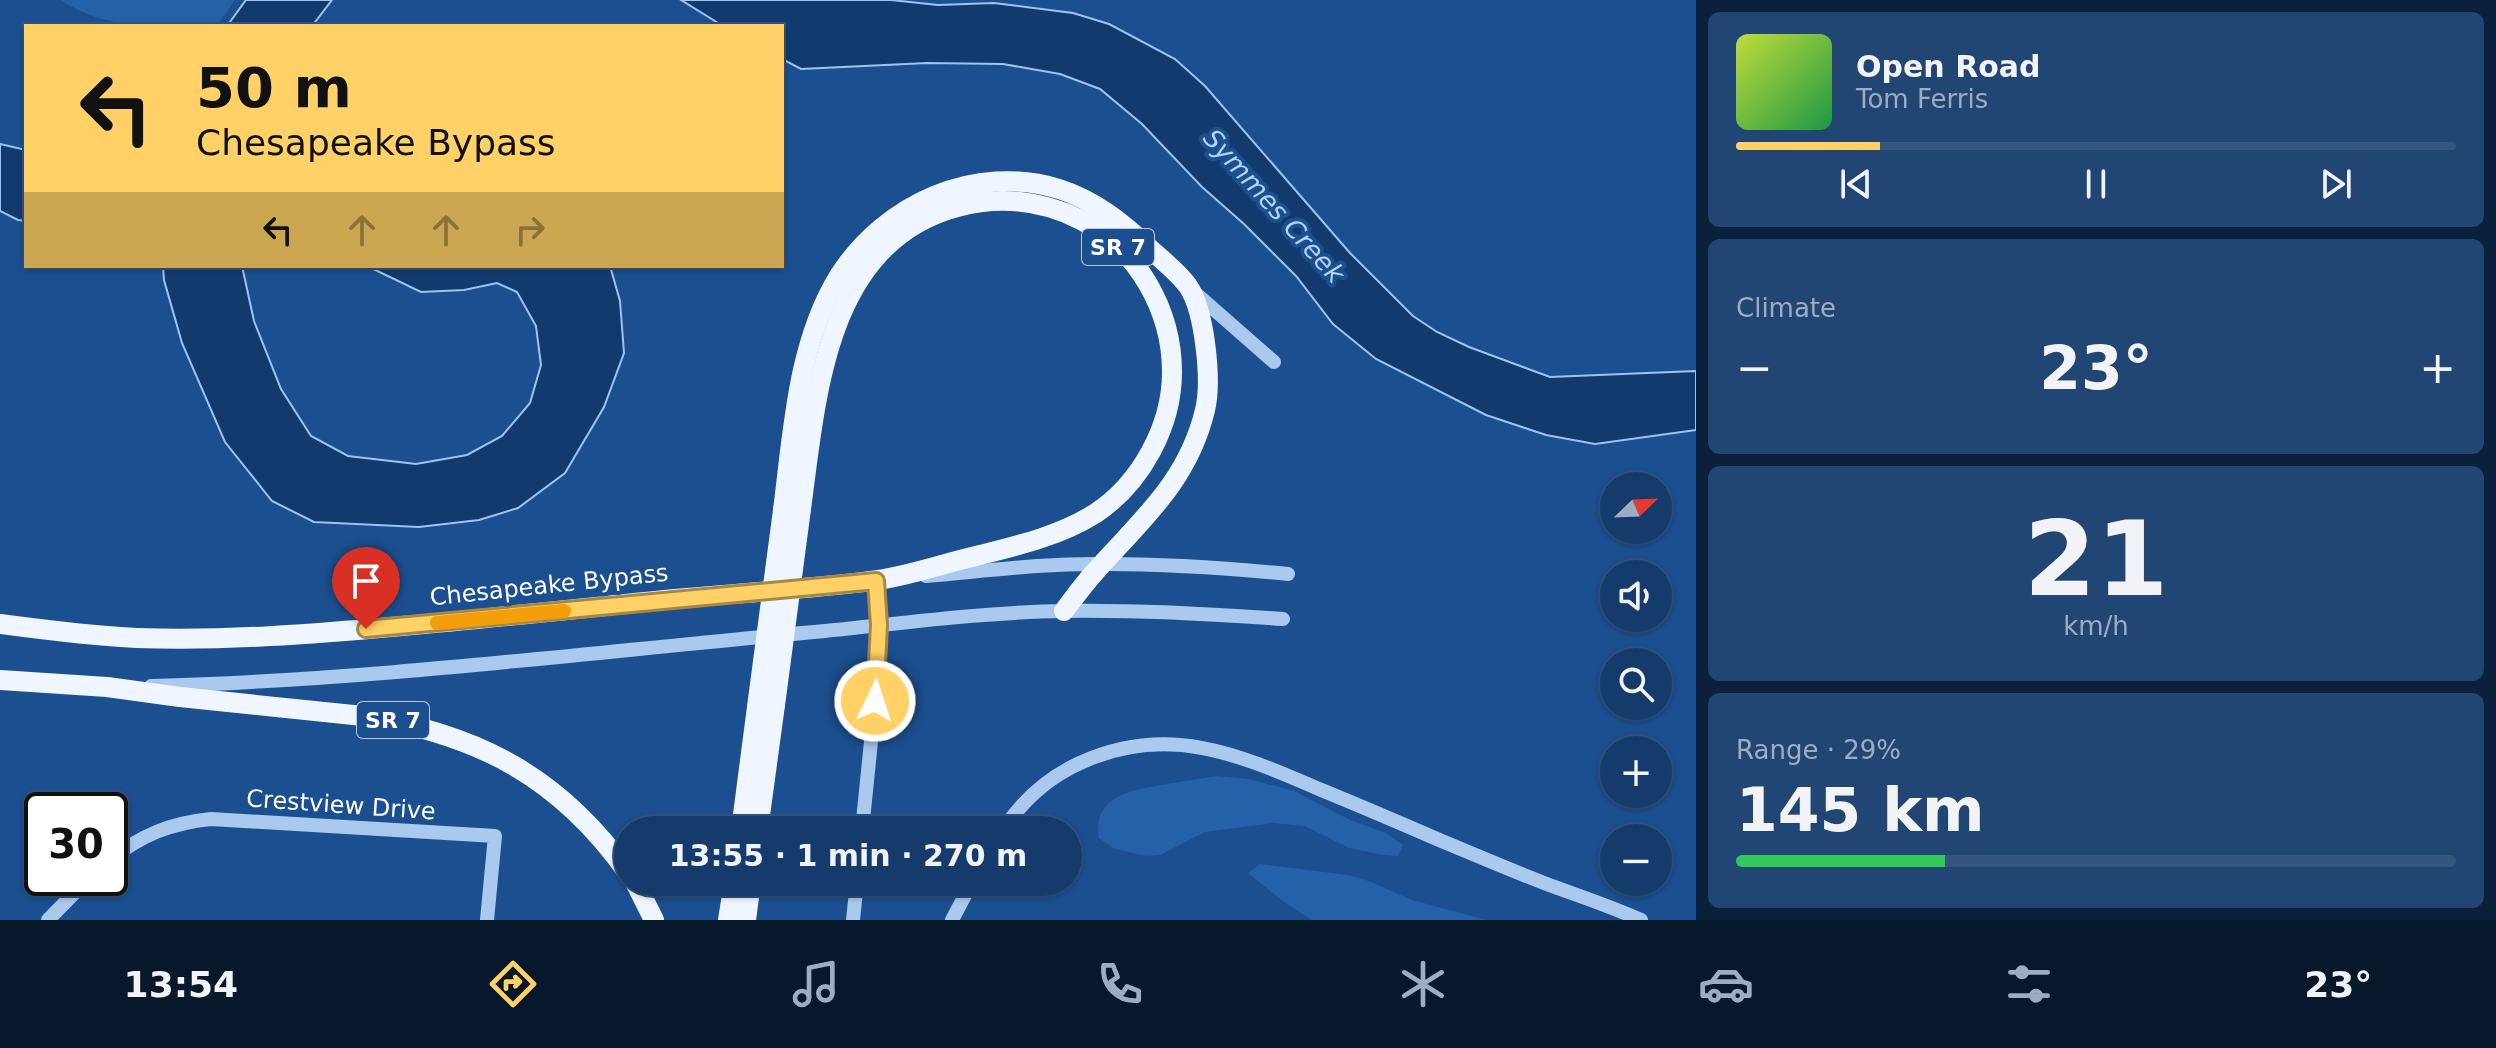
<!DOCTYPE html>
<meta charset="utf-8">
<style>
:root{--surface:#143b6b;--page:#214673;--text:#f1f3f6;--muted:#9dadc1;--line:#33557e;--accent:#ffd166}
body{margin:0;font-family:"DejaVu Sans",sans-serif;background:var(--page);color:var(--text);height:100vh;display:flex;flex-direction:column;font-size:30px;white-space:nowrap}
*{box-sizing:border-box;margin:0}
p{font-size:26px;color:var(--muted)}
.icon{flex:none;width:44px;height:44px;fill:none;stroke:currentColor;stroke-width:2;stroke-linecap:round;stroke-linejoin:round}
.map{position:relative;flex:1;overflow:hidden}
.sheet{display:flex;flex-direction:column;gap:12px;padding:12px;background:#0b203b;width:800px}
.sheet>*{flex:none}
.hud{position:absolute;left:24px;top:24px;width:760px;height:244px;border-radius:0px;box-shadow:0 2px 6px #0004,0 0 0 2px var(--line);background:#ffd166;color:#111;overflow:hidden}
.needle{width:52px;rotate:67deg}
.controls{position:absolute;left:1600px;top:472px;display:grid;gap:16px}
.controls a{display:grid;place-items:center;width:72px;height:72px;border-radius:50%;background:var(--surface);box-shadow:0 2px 6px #0004,0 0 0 2px var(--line);font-size:40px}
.speed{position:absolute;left:24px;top:792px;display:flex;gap:16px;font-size:40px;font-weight:700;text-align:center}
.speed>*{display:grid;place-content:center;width:104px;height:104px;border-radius:50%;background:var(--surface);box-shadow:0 2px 6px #0004,0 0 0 2px var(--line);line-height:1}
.speed .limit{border:4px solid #111;border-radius:12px;background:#fff;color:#111}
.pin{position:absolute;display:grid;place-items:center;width:68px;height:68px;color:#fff;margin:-82px -34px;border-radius:50% 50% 50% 0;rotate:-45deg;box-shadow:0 0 8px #0007}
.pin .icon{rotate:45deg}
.me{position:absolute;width:88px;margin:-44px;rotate:4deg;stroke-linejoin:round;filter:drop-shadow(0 0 6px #0008)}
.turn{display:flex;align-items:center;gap:28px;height:168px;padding:0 40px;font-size:36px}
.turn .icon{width:104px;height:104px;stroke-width:2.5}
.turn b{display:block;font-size:56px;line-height:68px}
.lanes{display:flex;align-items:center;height:76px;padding:0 40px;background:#0003;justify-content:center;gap:40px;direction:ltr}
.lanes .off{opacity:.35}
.big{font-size:60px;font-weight:800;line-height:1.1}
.sheet .card{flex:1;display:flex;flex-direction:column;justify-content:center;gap:12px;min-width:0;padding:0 28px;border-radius:12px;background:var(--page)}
.sheet .dial{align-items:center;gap:0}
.dial b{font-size:104px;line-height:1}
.song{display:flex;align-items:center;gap:24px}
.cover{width:96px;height:96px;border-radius:12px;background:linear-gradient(135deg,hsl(70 70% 55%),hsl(140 70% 35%))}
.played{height:8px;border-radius:4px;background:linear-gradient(90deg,var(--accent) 20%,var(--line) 20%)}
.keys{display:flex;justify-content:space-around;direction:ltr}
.heat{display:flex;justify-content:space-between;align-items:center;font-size:44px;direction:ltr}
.charge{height:12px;border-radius:6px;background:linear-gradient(90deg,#34c759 29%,var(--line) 0)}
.trip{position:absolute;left:614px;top:816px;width:468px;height:80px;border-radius:40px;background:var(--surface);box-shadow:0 2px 6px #0004,0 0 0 2px var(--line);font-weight:800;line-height:80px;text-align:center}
.tabs{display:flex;height:128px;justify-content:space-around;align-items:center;background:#08182b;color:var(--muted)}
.tabs .icon{width:56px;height:56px}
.tabs .selected{color:var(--accent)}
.tabs b{font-size:36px;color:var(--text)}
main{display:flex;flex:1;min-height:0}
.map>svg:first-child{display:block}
.green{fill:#2461a8}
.water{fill:#123a6d;stroke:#9cc4f0;stroke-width:2}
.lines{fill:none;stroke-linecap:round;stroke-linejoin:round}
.minor{stroke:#a9c9ee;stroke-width:14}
.major{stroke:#f0f6ff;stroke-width:20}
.major-bridge{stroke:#f0f6ff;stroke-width:20}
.route-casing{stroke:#a68842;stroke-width:20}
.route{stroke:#ffd166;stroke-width:14}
.slow{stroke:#f59e0b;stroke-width:14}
.labels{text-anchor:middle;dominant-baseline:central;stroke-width:8;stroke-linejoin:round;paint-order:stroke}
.shield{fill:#1b4f8f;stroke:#bbcadd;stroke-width:2}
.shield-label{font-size:22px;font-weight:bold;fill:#fff}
.street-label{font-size:24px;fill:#fff;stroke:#1b4f8f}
.water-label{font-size:26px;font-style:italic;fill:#b5d3f5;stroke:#1b4f8f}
</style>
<main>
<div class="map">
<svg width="1696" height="920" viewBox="0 0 1696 920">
<rect width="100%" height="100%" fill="#1b4f8f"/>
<!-- green -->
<g class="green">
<path d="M61,0H235L217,26C164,26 107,32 61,0Z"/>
<path d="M1217,776L1249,779L1294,791L1350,820L1386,833L1403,845L1398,856L1383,855L1349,848L1305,826L1273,823L1205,832L1160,855L1145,856L1113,848L1099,838C1092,794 1134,790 1167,784C1183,781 1200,779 1217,776Z"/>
<polygon points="1260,864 1348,875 1369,881 1412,900 1486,920 1312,920 1284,902 1248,873"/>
</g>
<!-- water -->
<g class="water">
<polygon points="246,0 332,0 312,26 227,26"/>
<polygon points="681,0 891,0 938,5 994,3 1073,13 1109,24 1175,59 1205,86 1350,253 1413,316 1437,332 1469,347 1550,377 1696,371 1696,430 1595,444 1546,435 1486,415 1376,359 1333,324 1296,276 1244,224 1202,187 1142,124 1100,89 1060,74 1003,64 927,63 801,69 782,59 782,26 723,26"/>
<polygon points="0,144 26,150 26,221 18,220 0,211"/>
<polygon points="163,266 242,266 254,321 281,389 311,436 348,456 416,464 467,455 502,436 530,403 541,365 536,326 517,292 497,283 464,290 421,292 367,266 610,266 620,301 624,353 604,407 565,473 518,508 479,520 419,527 314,522 272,501 225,442 182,343 164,280"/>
</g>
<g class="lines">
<!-- minor -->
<g class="minor">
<polyline points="1193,291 1274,362"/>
<path d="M926,576C985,571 1045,563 1104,564C1165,564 1227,568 1288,574"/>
<path d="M151,686C377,680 600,651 825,631C905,623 985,612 1065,611C1138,610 1211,614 1283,619"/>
<polyline points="862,830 878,673 879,625 876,581 885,580"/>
<path d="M1003,830C1022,801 1049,777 1080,763C1167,723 1238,754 1319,789C1358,805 1398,822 1437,839C1473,854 1508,869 1544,883C1576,895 1610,906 1641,920"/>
<path d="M110,860C141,835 171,823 211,819L495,836L487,920"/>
<polyline points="48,920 89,878"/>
<polyline points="853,920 857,882"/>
<polyline points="952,920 972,882"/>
</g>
<!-- major -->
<g class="major">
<path d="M783,510C793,433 797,344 839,276C885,204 975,163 1059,189C1094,200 1123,223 1149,248C1162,260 1178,272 1188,286C1205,311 1212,381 1205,410C1188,482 1140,521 1094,573C1083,585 1074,598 1064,611"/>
<path d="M0,624C45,630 91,636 137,638C225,641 314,634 402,626C493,618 584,608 675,599C740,593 806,589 871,581C906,577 941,564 976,556C1016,546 1060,536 1096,513C1141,483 1172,426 1172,372C1172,310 1137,248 1081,220C1042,200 999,196 957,207C825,242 816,398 801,509"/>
<path d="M0,680L107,687L180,697L363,716C478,734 560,777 628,873"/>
<polyline points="741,830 757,707"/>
<polyline points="758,830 775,705"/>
<polyline points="635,882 654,920"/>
<polyline points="728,920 734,882"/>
<polyline points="746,920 751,882"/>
</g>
<!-- major-bridge -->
<g class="major-bridge">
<polyline points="775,705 801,509"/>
<polyline points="757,707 783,510"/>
</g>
</g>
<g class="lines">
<!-- route casing -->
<g class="route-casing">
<polyline id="route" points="366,629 876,581 879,625 875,701"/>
</g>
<!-- route -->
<use href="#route" class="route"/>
<!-- slow -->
<polyline class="slow" points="437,623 564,611"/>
</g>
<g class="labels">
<!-- shield labels -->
<g class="shield">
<rect x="1082" y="229" width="72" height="36" rx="6"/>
<rect x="357" y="702" width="72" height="36" rx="6"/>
</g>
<g class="shield-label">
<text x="1118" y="247">SR 7</text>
<text x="393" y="720">SR 7</text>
</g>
<!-- street labels -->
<g class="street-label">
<text transform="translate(549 585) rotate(-6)">Chesapeake Bypass</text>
<text transform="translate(341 805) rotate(4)">Crestview Drive</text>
</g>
<!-- water labels -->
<g class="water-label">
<text transform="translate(1274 206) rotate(48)">Symmes Creek</text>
</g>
</g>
</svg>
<div class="controls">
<a><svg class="needle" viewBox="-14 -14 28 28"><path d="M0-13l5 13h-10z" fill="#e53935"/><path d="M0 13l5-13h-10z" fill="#9dadc1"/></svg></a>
<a><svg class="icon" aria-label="sound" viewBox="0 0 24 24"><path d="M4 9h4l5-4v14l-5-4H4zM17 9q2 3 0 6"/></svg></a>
<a><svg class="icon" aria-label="search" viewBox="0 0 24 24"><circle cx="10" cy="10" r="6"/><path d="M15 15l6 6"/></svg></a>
<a>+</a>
<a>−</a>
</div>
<div class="speed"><div class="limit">30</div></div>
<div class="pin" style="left:366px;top:629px;background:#d93025"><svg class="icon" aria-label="arrive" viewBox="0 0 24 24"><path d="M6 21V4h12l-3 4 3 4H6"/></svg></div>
<svg class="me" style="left:875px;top:701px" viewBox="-20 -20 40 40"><circle r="17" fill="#ffd166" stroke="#fff" stroke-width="3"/><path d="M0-11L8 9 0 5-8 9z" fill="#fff"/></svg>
<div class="trip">13:55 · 1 min · 270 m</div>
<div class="hud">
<div class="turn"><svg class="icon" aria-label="left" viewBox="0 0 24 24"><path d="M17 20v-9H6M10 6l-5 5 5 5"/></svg><div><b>50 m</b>Chesapeake Bypass</div></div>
<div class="lanes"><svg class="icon" aria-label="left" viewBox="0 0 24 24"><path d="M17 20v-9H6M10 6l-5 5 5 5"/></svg><svg class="icon off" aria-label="ahead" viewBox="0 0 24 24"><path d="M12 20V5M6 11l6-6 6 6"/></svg><svg class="icon off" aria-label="ahead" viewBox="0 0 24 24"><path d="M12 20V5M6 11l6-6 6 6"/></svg><svg class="icon off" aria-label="right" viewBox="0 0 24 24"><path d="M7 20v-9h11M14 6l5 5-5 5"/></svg></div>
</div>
</div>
<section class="sheet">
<div class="card">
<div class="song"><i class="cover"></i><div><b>Open Road</b><p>Tom Ferris</p></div></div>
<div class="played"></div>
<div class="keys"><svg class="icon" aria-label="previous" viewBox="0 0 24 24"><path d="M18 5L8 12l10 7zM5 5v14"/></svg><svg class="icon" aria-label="pause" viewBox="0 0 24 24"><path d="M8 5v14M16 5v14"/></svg><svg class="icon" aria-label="next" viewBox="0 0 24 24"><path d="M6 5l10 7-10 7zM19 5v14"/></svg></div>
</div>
<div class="card"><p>Climate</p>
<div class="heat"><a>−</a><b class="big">23°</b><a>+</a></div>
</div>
<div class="card dial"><b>21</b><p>km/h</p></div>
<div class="card"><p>Range · 29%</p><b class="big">145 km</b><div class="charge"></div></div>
</section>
</main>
<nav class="tabs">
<b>13:54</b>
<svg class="icon selected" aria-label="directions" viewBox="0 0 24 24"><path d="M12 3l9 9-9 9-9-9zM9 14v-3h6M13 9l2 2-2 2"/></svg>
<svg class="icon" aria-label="music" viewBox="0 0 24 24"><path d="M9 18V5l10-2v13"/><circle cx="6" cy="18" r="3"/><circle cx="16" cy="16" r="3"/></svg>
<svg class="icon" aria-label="phone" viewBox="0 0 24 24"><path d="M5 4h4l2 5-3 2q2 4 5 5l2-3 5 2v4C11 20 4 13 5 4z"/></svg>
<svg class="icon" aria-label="climate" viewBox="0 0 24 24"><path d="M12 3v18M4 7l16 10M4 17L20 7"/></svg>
<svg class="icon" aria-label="car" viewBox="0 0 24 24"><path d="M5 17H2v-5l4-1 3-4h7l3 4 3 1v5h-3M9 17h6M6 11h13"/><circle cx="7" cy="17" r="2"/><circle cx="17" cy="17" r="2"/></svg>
<svg class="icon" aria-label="filters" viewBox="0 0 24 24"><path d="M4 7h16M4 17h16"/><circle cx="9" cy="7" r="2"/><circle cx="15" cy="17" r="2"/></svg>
<b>23°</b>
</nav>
